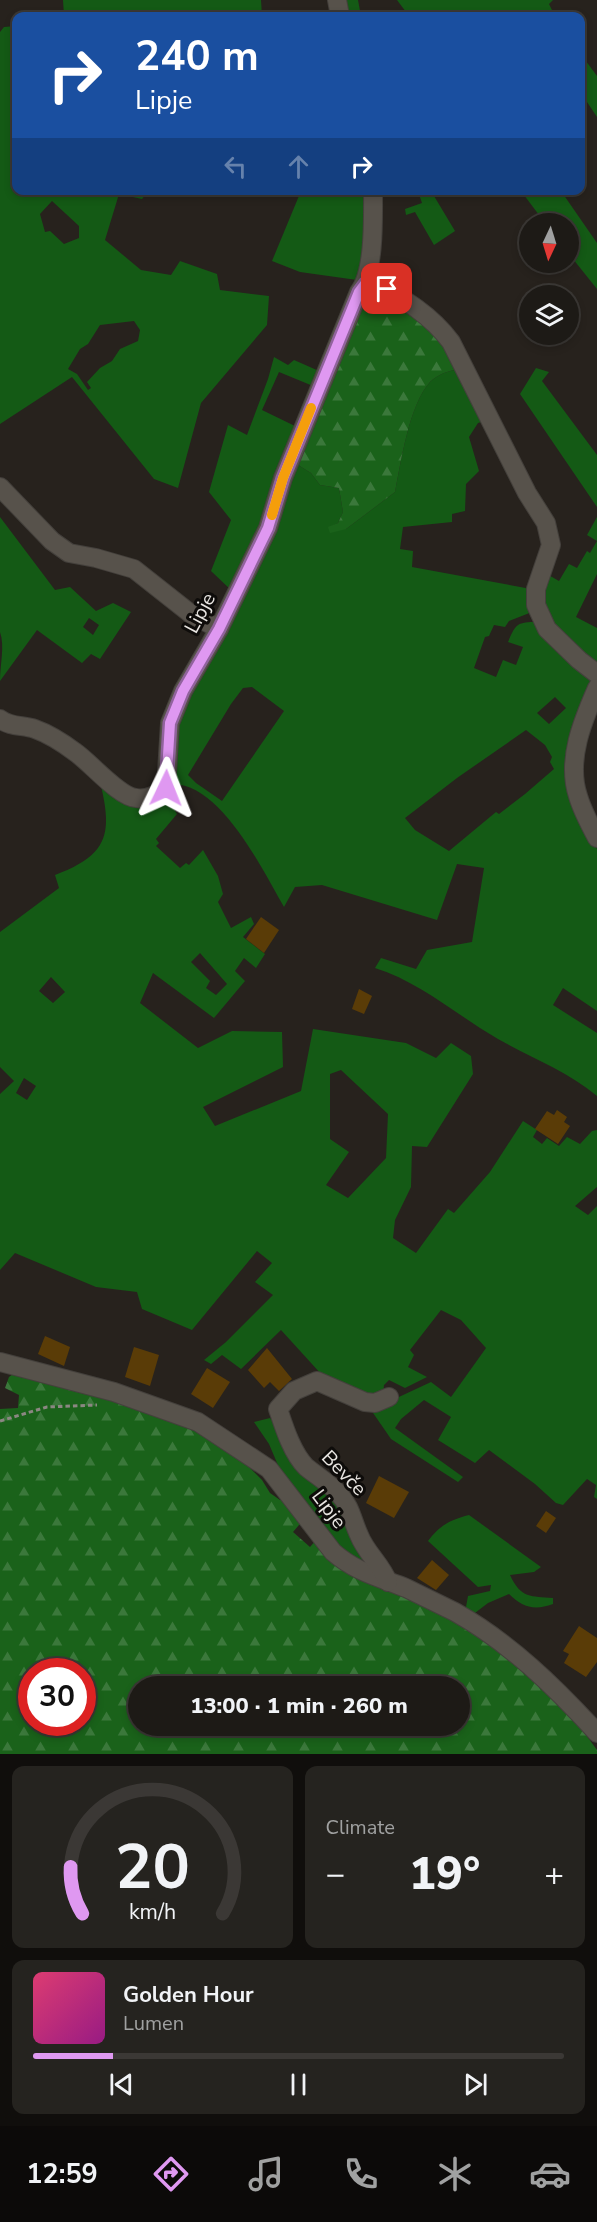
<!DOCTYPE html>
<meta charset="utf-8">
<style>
:root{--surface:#1d1a16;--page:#25231f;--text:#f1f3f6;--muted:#a0a1a1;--line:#3b3835;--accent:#df98f1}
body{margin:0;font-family:"Nunito Sans",sans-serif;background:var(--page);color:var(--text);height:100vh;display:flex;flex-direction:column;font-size:22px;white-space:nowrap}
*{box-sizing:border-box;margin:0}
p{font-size:20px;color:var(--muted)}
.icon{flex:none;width:33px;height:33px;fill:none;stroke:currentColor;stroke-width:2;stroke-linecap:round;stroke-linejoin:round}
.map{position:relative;height:1754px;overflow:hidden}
.drawer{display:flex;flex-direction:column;gap:12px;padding:12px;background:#100e0c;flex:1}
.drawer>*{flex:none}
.guide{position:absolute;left:12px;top:12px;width:573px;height:183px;border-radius:12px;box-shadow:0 3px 9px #0003,0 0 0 2px var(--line);background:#1a4fa0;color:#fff;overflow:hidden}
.needle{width:39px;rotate:184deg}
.buttons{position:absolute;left:519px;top:213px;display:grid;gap:12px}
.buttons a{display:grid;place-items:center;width:60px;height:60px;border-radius:50%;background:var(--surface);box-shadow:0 3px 9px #0003,0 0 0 2px var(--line);font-size:30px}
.speed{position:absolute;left:18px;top:1658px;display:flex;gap:12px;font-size:30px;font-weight:700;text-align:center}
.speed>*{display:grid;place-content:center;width:78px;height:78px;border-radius:50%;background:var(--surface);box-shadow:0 3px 9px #0003,0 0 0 2px var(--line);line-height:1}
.speed .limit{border:9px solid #d22;background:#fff;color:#111}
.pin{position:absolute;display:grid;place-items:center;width:51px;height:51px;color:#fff;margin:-26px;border-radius:12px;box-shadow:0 3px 9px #0006}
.me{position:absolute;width:66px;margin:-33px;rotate:2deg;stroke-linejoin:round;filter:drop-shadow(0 0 4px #0008)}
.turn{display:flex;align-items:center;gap:21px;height:126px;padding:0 24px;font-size:27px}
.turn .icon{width:78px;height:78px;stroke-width:2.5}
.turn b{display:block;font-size:42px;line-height:51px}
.lanes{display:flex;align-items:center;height:57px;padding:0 24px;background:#0003;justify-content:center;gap:30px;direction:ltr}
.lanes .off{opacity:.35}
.big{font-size:45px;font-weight:800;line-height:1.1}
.drawer .widget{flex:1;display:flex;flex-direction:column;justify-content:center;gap:9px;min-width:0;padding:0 21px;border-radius:12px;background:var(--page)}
.drawer .dial{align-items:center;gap:0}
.dial svg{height:156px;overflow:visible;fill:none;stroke:var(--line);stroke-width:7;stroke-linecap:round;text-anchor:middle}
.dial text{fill:var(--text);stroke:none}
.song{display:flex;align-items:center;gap:18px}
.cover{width:72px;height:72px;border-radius:9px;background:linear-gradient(135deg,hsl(340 70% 55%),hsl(310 70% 35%))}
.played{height:6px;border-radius:3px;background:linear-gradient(90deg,var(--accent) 15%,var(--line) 15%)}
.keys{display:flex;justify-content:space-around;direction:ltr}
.heat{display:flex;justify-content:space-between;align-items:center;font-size:33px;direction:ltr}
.drawer .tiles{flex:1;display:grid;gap:12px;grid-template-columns:1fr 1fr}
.widget:last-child{grid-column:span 2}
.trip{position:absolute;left:128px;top:1676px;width:342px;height:60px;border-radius:30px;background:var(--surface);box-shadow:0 3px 9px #0003,0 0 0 2px var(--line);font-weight:800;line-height:60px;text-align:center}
.dock{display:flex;height:96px;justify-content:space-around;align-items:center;background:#0c0a09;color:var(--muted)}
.dock .icon{width:42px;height:42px}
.dock .active{color:var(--accent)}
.dock b{font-size:27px;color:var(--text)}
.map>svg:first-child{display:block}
.green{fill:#145a15;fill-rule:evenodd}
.forest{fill:url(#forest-firs);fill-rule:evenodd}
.building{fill:#5a3c07}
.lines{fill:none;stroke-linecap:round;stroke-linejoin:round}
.street-casing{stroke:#44403c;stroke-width:20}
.path{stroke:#8b8782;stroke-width:3;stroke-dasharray:4.5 3;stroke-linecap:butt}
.street{stroke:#57524b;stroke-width:18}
.route-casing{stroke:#91639d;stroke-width:15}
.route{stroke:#df98f1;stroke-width:10}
.slow{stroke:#f59e0b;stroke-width:10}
.labels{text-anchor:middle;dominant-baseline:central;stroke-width:6;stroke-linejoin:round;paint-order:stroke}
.street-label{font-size:20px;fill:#e9e6e2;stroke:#0e0c0a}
</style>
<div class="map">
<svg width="597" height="1754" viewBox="0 0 597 1754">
<defs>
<pattern id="forest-firs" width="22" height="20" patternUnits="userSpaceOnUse" patternTransform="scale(1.5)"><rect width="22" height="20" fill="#1a621a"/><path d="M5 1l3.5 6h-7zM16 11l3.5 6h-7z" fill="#3b783b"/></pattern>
</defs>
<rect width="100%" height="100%" fill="#27221d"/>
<!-- green -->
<g class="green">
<polygon points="63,0 261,0 262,16 64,16"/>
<polygon points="344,0 358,0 361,16 346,16"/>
<polygon points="397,0 553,0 549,4 555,16 409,16"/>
<path d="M16,26V190L148,191L142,199L119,194L105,240L141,270L171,275L180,261L217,274L220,290L269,296L267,325L201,403L178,488L154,479L72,377L0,424V32L4,27ZM52,201L79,226V238L64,244L50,231L45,232L40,214ZM134,321L140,330L138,341L120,349L112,361L100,368L87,382L91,388L88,390L77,374L68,369L80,349L88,344L100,325Z"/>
<polygon points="580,53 597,76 597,117 581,93"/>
<polygon points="301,191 369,191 368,249 357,280 300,272 272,261"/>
<polygon points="418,191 431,191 455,231 434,245 415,212 406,215 405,209 422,203"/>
<polygon points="521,191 561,191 597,243 597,289 569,254 568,224 545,223"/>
<polygon points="274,357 288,365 294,360 319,371 313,386 279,372 262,410 297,427 263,526 231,590 211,571 231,520 209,492 228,425 247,435 268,379"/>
<polygon points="536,368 549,372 542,381 597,455 597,507 520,394"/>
<path d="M459,369L485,421L478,423L469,437L479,471L466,484L465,511L452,514V522L403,527L400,549L413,551L412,567L531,589L532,612L509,621L505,627L494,625L489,636L485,637L474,668L496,677L503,660L516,665L523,647L508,642C515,626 516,622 534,622L592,677V687L574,742L590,836L597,849V1011L563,988L553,1005L597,1033V1096C567,1071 531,1058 498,1039C458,1016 420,982 375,968L381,958L416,969L427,950L472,942L484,868L457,864L437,920L322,885L295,887L284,907C263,871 221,783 172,784V728L295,463L311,473L320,485L339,488L343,512L338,523L328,528L346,529L395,492C401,462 409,405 430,382C438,374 448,371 459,369ZM252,687L284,711L222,801L196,783L188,775L231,704L243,688ZM555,697L566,708L549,724L537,713ZM526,730L545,745L552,757L550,762L554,769L525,794L499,814L496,812L449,851L415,830L405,818L457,778Z"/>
<path d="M0,517L55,590L70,587L96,611L113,603L131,612L100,659L91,654L82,663L37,630L0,681C0,664 5,646 0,632ZM89,618L99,625L93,635L83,627Z"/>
<polygon points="597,517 597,574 576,617 597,628 597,669 545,618 543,579 545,573 559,581 569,564 577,568 587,551 590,553 597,541 587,535"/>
<path d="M100,782L169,801L177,814L156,839L159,843L156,846L180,868L186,863L189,865L203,850L218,876L223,894L218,902L231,928L251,917L254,924L243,937L265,954L256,968L244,958L235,971L245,981L214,1018L153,973L140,1003L198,1048L232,1031L282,1032L283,1067L203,1107L215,1126L301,1091L313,1029L406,1043L436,1058L451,1043L471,1056L473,1074L427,1147L412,1146L411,1187L395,1220L393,1238L416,1253L448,1209L454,1213L490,1172L523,1121L537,1130L533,1137L542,1144L547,1138L559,1146L567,1137L580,1144L592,1131L597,1130V1187L575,1206L588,1215L597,1206V1499L594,1497L596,1485L587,1479L563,1505L556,1503L535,1484L489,1450L475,1463L438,1440L451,1417L424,1400L401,1419L395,1428L463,1477L458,1482L391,1439L371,1410L431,1382L451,1397L486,1348L461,1320L441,1310L410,1350L414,1355L408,1367L427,1377L405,1388L389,1380L384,1385L383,1395L378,1399L322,1375L281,1330L241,1369L222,1355L211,1364L204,1360L226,1342L273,1295L255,1282L272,1263L257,1251L192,1330L142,1309L137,1292L96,1287L15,1253L0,1270V1094L14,1081L0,1067V932L59,888L55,875C108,855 113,834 100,782ZM200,953L227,984L216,995L206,988L210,981L191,962ZM51,977L65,992L53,1003L39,991ZM341,1070L388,1114L386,1158L348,1198L326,1185L349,1152L330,1139V1074ZM24,1078L36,1086L27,1100L16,1093Z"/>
<polygon points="270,1418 330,1493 356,1543 377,1567 350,1562 283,1477 269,1444 254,1422"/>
<path d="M469,1515L541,1567L534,1572L510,1575C521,1599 531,1596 553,1598V1604C534,1611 522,1607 509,1594L488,1603L471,1616L466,1607L468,1596L490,1591L491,1585L478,1587L428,1541C440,1525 450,1520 469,1515Z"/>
</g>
<!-- forest -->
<g class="forest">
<path d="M370,287L432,326L459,369C448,371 438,374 430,382C409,405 401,462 395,492L346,529L330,533L328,527L338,523L343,512L339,488L320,485L311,473L295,463Z"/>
<path d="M17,1371L180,1421L241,1459L262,1480L270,1493L280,1500H287L304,1519L293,1532L310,1547L317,1539L411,1597L479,1635L514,1663L572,1716L597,1750V1754H0V1409L18,1408L19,1395L5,1388L9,1377ZM32,1671H82V1722H32ZM138,1686H459V1725H138Z"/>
</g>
<!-- building -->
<g class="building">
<polygon points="261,917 279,930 264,953 246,939"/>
<polygon points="359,989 372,996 364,1014 352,1009"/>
<polygon points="557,1110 567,1117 564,1122 570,1126 558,1144 535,1129 547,1111 554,1115"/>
<polygon points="45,1336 70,1347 64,1366 38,1354"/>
<polygon points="134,1347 159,1355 150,1386 125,1377"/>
<polygon points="267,1348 292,1379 279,1391 270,1382 264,1388 248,1370"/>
<polygon points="207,1368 230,1382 213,1408 191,1394"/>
<polygon points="379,1476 409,1492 394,1518 366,1503"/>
<polygon points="546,1511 556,1518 546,1533 536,1526"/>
<polygon points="432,1560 449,1575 436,1590 417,1578"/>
<polygon points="579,1626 597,1638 597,1662 586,1677 564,1663 569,1654 563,1651"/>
</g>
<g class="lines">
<!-- street casing -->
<g class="street-casing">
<g id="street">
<polyline points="337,0 340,16"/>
<path d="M365,284L370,281L375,283C404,299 431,315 451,342L527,493L546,523L551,545L536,589V605L547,629L579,660L597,674"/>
<polyline points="0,487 52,541 69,553 96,558 134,569 191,614 219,629"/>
<path d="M597,688C583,720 566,760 578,796C582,810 590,825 597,838"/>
<path d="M0,719C10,727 23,725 35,729C49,734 63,743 75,752C91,763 119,797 136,798C148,800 157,794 166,788L170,723L183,691L219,629L268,528L283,478L359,292C375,271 373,217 373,190"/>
<path d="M0,1362L114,1392L198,1422L269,1469L333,1552C356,1572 378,1577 406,1588C422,1596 439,1604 455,1612C510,1643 555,1687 597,1733"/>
<path d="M388,1582C381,1564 366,1553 359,1535C352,1520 351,1507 339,1494C329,1483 317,1476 306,1467C292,1453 284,1427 278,1409L294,1391L317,1381L365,1402L375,1403L389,1397"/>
</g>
</g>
<!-- path -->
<polyline class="path" points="0,1421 47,1407 97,1405"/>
<!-- street -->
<use href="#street" class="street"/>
</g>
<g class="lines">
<!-- route casing -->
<g class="route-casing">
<polyline id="route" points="166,788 170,723 183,691 219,629 268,528 283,478 359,292 365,284 370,281 387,289"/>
</g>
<!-- route -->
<use href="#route" class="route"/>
<!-- slow -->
<polyline class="slow" points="272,515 283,478 311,408"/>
</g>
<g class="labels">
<!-- street labels -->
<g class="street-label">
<text transform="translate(200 613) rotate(-62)">Lipje</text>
<text transform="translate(344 1473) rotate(46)">Bevče</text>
<text transform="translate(329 1509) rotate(53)">Lipje</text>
</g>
</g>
</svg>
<div class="buttons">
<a><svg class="needle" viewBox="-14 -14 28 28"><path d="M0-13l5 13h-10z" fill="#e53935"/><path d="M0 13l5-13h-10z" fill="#a0a1a1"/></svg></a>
<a><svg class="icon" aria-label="layers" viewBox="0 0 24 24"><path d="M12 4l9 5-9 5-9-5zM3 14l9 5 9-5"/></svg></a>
</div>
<div class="speed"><div class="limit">30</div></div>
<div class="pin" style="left:387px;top:289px;background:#d93025"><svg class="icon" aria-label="arrive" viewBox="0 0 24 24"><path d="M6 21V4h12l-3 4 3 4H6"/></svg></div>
<svg class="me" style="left:166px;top:788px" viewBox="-20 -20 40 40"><path d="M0-17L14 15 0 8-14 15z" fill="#df98f1" stroke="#fff" stroke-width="4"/></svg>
<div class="trip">13:00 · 1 min · 260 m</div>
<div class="guide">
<div class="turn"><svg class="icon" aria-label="right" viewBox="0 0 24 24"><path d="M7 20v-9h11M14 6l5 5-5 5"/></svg><div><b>240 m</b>Lipje</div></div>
<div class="lanes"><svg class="icon off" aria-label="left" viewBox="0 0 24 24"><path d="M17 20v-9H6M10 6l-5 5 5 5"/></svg><svg class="icon off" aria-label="ahead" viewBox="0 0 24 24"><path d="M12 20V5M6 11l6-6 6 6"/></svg><svg class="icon" aria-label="right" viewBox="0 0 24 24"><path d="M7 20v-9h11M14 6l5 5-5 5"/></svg></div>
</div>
</div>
<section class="drawer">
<div class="tiles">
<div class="widget dial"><svg viewBox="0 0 100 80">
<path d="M14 69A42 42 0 1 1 86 69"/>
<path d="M14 69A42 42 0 0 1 8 45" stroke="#df98f1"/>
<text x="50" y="56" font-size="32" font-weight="700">20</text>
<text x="50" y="72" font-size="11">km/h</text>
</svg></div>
<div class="widget"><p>Climate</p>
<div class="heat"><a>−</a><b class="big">19°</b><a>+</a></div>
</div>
<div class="widget">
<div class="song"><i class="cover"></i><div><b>Golden Hour</b><p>Lumen</p></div></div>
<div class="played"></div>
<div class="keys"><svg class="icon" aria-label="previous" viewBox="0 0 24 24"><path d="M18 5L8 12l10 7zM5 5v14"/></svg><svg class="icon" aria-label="pause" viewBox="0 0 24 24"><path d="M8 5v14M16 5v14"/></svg><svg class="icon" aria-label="next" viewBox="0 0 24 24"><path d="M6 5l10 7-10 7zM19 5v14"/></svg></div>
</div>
</div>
</section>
<nav class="dock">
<b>12:59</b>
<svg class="icon active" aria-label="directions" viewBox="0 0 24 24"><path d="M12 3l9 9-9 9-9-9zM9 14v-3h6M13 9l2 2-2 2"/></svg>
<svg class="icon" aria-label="music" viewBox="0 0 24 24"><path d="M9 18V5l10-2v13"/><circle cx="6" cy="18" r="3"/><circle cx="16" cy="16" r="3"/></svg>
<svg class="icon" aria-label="phone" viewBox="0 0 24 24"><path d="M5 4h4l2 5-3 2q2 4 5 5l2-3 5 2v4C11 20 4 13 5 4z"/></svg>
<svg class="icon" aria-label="climate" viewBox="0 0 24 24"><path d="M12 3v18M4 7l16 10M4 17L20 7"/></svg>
<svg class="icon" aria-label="car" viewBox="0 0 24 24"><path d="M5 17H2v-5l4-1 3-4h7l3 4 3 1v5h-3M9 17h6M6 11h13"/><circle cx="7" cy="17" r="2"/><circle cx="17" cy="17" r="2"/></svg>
</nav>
